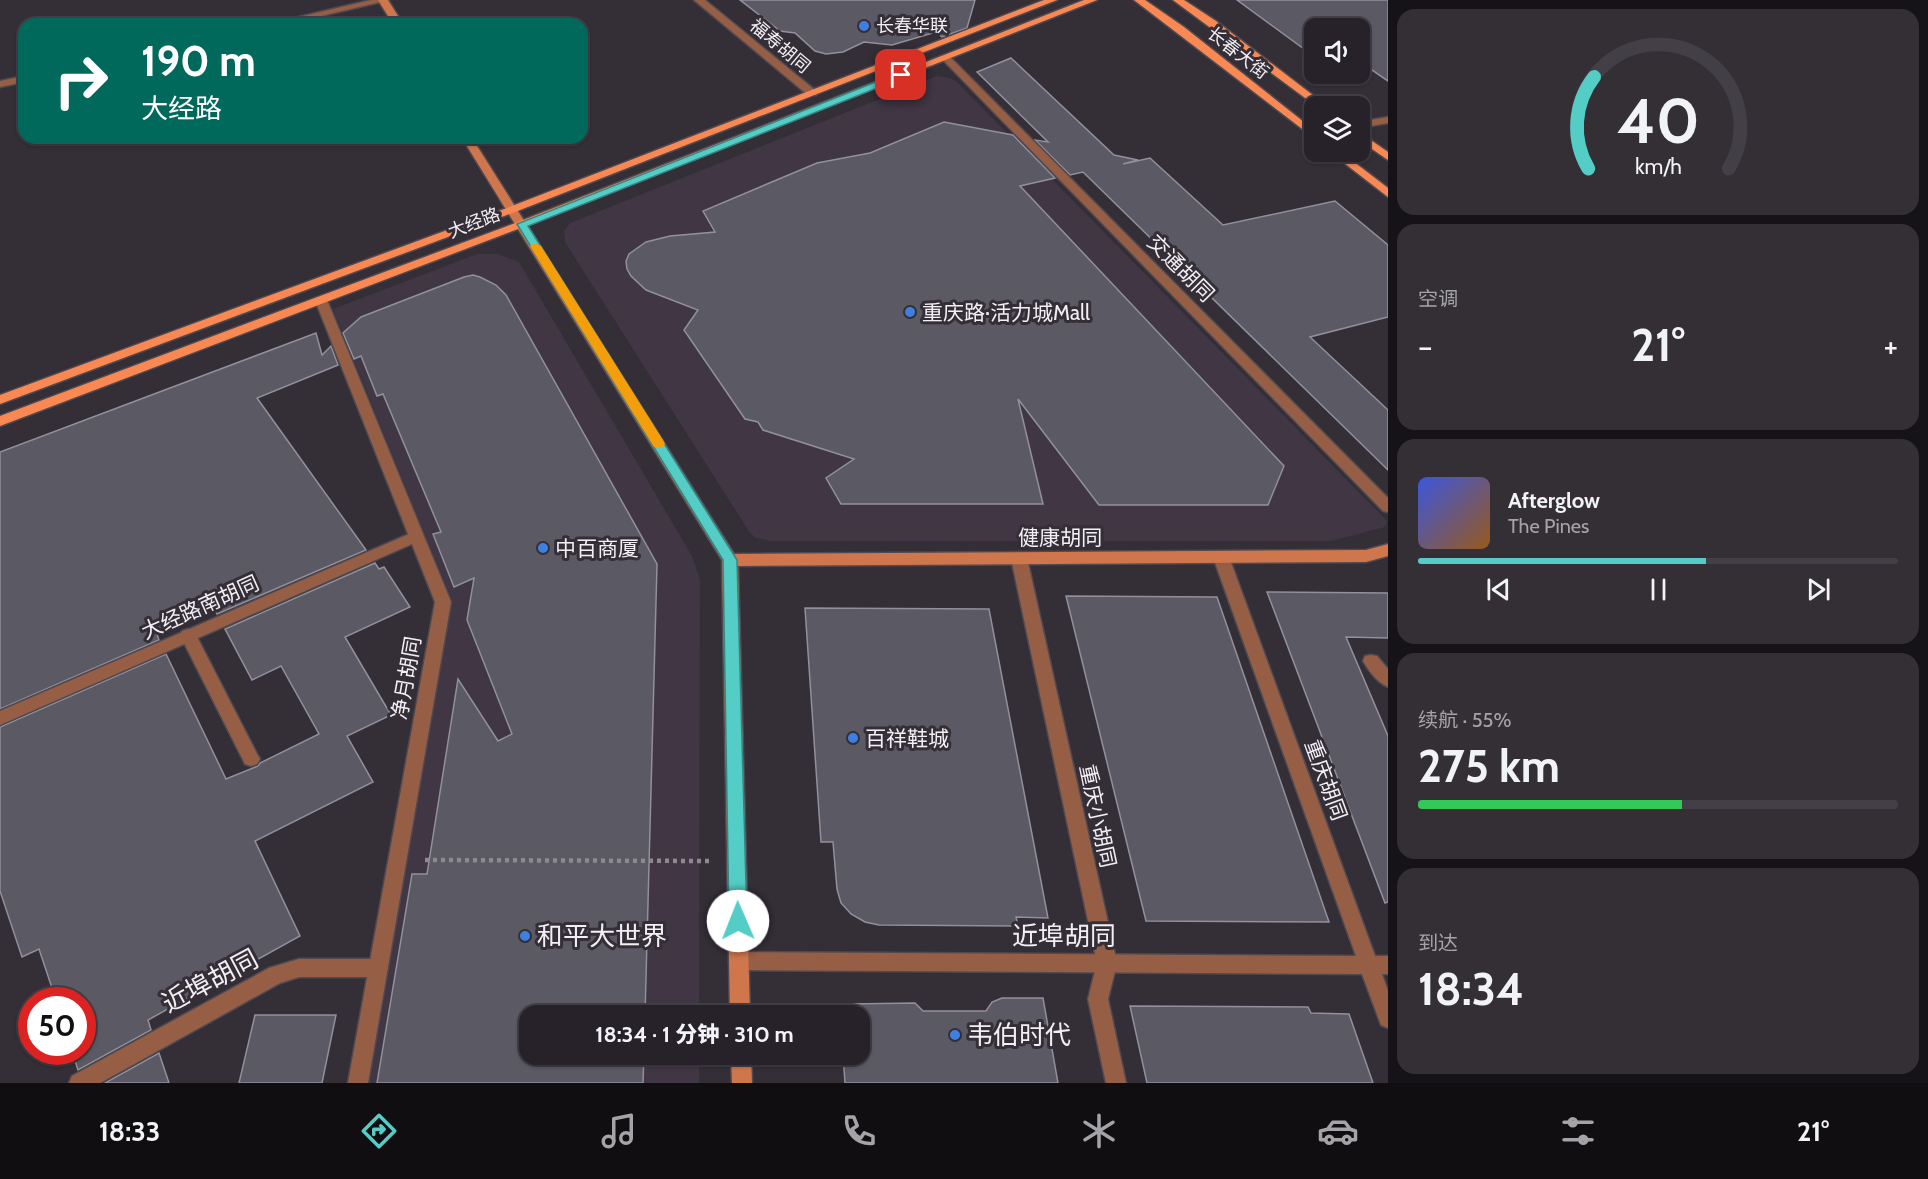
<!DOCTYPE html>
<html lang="zh">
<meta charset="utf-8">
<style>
:root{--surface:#272229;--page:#332f35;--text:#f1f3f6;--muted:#a4a4a8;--line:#433f46;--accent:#54cdc6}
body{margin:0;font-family:Cabin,"Noto Sans SC",sans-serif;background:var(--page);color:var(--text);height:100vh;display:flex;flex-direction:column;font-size:22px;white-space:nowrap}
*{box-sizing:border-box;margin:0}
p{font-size:20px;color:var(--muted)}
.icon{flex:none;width:33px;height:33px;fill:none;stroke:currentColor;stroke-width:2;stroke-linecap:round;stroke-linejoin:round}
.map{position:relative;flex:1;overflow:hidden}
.drawer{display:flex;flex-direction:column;gap:9px;padding:9px;background:#151317;width:540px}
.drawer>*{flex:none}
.top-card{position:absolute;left:18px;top:18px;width:570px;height:126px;border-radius:18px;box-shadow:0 2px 4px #0004,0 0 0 2px var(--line);background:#00695c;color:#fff;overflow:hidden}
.tools{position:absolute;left:1304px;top:18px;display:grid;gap:12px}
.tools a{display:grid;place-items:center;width:66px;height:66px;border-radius:12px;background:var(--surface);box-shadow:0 2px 4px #0004,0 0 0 2px var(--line);font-size:30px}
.speed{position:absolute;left:18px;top:987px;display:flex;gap:12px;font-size:30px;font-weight:700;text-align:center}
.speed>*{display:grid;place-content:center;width:78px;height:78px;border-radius:50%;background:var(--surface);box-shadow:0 2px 4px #0004,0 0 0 2px var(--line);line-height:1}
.speed .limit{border:9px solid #d22;background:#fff;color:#111}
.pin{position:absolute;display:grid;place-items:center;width:51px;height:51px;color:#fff;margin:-26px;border-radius:12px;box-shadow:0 3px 9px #0006}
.me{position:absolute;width:66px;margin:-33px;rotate:359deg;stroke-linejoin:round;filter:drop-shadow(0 0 4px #0008)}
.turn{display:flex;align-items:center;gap:21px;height:126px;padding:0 24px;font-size:27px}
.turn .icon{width:78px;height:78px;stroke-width:2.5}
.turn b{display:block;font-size:42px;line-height:51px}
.big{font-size:45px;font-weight:800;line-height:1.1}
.drawer .widget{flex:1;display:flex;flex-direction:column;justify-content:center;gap:9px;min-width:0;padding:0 21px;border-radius:18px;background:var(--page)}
.drawer .dial{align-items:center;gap:0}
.dial svg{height:156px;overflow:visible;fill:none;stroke:var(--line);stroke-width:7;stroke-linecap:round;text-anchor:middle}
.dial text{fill:var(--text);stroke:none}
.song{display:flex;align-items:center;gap:18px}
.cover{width:72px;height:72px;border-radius:9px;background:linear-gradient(135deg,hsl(230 70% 55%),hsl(30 70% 35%))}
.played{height:6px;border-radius:3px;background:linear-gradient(90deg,var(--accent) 60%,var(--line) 60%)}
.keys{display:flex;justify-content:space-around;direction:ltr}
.heat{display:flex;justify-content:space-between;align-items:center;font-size:33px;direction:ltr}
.charge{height:9px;border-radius:4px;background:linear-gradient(90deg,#34c759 55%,var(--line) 0)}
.trip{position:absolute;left:519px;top:1005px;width:351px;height:60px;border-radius:18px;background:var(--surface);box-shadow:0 2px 4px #0004,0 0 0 2px var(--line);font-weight:800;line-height:60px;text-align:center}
.dock{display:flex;height:96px;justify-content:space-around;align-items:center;background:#100e10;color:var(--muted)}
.dock .icon{width:42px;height:42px}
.dock .active{color:var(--accent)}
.dock b{font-size:27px;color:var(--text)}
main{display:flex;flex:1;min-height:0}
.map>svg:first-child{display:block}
.built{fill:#413644}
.building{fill:#5a5964;stroke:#91909c;stroke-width:1.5}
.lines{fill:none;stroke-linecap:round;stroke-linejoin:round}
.lane-casing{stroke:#4f4951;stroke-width:3}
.street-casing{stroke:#4f4951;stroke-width:3}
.secondary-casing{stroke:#4f4951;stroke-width:3}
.primary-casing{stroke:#4f4951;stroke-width:3}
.path{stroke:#8e8990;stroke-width:4.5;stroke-dasharray:4 4;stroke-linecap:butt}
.lane{fill:#965f45;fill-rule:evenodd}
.street{fill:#965f45;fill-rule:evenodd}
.secondary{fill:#cf764d;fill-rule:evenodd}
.primary{fill:#fa8852;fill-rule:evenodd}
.route{fill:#54cdc6;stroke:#378581;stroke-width:1.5}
.slow{fill:#f59e0b}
.shop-dot{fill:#3f7fe0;stroke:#342e37;stroke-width:2}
.labels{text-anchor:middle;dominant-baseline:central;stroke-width:6;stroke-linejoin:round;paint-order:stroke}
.far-poi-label{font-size:18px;fill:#f2eef3;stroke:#342e37;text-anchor:start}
.far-street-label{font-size:18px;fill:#f2eef3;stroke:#342e37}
.street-label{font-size:21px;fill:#f2eef3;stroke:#342e37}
.poi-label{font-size:21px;fill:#f2eef3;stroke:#342e37;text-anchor:start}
.near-poi-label{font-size:26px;fill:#f2eef3;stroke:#342e37;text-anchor:start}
.near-street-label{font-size:26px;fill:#f2eef3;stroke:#342e37}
</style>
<main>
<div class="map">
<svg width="1388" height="1083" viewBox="0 0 1388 1083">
<rect width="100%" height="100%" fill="#342e37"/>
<!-- built -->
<g class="built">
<polygon points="937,76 950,78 957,82 1387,521 1385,527 1331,541 771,541 756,538 750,533 565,242 564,231 570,223"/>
<polygon points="477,254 498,254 519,262 692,556 700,580 699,1015 530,1016 530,1054 699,1055 699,1083 369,1083 452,600 333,309"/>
</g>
<!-- building -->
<g class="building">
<polygon points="740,0 975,0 967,28 942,37 936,32 892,45 864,42 843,52 826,54 815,51 795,33 780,31"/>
<polygon points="1237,0 1388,0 1388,81 1359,61 1359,28 1314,28 1314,47 1304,49"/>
<polygon points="1011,58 1114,155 1138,160 1123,164 1150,158 1223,225 1335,201 1388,245 1388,317 1310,337 1388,410 1388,470 1083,172 1070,175 1035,140 1048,142 977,72"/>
<polygon points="944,122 1013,135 1055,178 1020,186 1284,466 1268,505 1099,505 1018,399 1043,504 841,504 826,478 854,459 763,430 758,422 745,419 684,330 698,310 646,290 631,276 627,269 626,261 629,254 646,242 670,236 715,232 703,211 817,163 870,153"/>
<polygon points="473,275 480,277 496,285 506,295 657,564 645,1016 530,1016 530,1054 644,1054 643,1083 377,1083 412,874 427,874 458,679 498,741 512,734 467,620 474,578 454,587 433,534 441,532 383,394 377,396 361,356 354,359 343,333 361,317 464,277"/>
<polygon points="316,333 322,355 331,346 338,365 257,398 366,550 217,614 214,608 157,634 159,640 0,709 0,452"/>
<polygon points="375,563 379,569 384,567 410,607 345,637 391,715 347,736 373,782 255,841 300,936 148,1020 151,1030 78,1070 72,1052 82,1052 82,1000 56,1000 39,949 22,957 0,891 0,727 166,654 226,779 258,766 260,763 319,734 281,666 252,680 225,629"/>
<polygon points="1267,592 1388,593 1388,638 1346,637 1388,736 1388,902 1385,903"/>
<polygon points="1066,596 1217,597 1329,922 1146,921"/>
<polygon points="805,608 989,609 1048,918 1016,917 1018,926 879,925 865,922 851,914 841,903 837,889 833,842 821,842"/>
<polygon points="1002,998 1043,998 1058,1083 845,1083 843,1054 860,1054 860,1016 844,1016 848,1004 915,1003 923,1011 986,1011 992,1002"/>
<polygon points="1130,1006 1308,1007 1311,1013 1349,1014 1373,1083 1147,1083"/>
<polygon points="255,1015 336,1015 322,1083 239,1083"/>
<polygon points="159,1053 169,1083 105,1083"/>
</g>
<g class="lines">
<!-- lane casing -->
<g class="lane-casing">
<g id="lane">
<polygon points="1388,117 1388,123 1359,128 1359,122"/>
<polygon points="321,296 327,300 451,602 368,1083 348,1083 435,602 315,300"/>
<polygon points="1019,552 1024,554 1027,558 1117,963 1108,999 1126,1083 1106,1083 1088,999 1097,963 1011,558 1014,554"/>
<polygon points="188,629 194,631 257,754 260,759 257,764 251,766 245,764 180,635 182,631"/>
<path d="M1371,655L1377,656L1388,669V687C1378,683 1368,670 1363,661L1365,656Z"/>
</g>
</g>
<!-- street casing -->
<g class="street-casing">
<g id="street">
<polygon points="371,0 389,0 287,24 269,24"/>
<polygon points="694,0 705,0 816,91 816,95 808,95"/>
<polygon points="943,56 949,56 1388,498 1388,512 1383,511 943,60"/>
<polygon points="24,76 24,82 0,87 0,81"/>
<polygon points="416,531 421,532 423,536 421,540 0,725 0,711"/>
<polygon points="1221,551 1226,553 1229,557 1375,956 1388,956 1388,974 1382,974 1388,991 1388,1028 1381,1025 1362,974 739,970 732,968 729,961 732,954 739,952 1356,956 1213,557 1216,553"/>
<polygon points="299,959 378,959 385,961 388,968 385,975 378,977 299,977 280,983 100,1083 69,1083 72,1076 269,968"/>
</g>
</g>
<!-- secondary casing -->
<g class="secondary-casing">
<g id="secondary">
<polygon points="378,0 388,0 403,24 393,24"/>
<polygon points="462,138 472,138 734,554 1366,550 1388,544 1388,556 1366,562 738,566 750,1016 730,1016 722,560"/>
<polygon points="731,1054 751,1054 752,1083 732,1083"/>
</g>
</g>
<!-- primary casing -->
<g class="primary-casing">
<g id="primary">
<polygon points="1044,0 1057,0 515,212 0,404 0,395 507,208"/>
<polygon points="1084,0 1097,0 526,226 0,426 0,416 518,222"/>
<polygon points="1134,0 1145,0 1184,27 1314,130 1314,138"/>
<polygon points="1173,0 1184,0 1216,21 1327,106 1316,106"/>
<polygon points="1359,132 1388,152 1388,160 1359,140"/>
<polygon points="1330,152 1341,152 1388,188 1388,197"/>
</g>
</g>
<!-- path -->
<polyline class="path" points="425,860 709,861"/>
<!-- lane -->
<use href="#lane" class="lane"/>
<!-- street -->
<use href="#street" class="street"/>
<!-- secondary -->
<use href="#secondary" class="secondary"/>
<!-- primary -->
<use href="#primary" class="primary"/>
</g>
<!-- route -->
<polygon class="route" points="901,72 905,73 905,77 528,226 737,560 747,921 744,927 738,929 732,927 729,921 723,560 517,224"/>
<!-- slow -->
<polygon class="slow" points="535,243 541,246 663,440 665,444 663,447 654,447 530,246"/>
<!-- markers -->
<g class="shop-dot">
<circle cx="864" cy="26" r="6"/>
<circle cx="910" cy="312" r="6"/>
<circle cx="543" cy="548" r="6"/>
<circle cx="853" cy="738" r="6"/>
<circle cx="525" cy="936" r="6"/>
<circle cx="955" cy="1035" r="6"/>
</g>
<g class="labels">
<!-- far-poi labels -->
<g class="far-poi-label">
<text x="876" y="26">长春华联</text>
</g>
<!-- far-street labels -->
<g class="far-street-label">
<text transform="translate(780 46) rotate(40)">福寿胡同</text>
<text transform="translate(1238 53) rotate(38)">长春大街</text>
<text transform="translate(474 223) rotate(-21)">大经路</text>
</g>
<!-- street labels -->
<g class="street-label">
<text transform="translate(1181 268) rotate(45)">交通胡同</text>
<text x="1060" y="537">健康胡同</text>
<text transform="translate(200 607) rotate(-24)">大经路南胡同</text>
<text transform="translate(406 678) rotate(-80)">净月胡同</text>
<text transform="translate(1326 780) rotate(70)">重庆胡同</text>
<text transform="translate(1098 816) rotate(78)">重庆小胡同</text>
</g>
<!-- poi labels -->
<g class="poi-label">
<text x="922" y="312">重庆路·活力城Mall</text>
<text x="555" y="548">中百商厦</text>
<text x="865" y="738">百祥鞋城</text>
</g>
<!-- near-poi labels -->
<g class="near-poi-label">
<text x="537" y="936">和平大世界</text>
<text x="967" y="1035">韦伯时代</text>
</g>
<!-- near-street labels -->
<g class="near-street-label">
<text x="1064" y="936">近埠胡同</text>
<text transform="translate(210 981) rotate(-28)">近埠胡同</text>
</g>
</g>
</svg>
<div class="tools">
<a><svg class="icon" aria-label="sound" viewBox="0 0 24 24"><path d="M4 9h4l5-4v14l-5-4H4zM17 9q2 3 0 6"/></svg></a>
<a><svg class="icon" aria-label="layers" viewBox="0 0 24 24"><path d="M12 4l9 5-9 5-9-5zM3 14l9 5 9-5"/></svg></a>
</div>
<div class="speed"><div class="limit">50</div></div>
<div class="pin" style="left:901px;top:75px;background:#d93025"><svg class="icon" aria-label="arrive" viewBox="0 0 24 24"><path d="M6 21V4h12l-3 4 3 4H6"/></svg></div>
<svg class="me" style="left:738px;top:921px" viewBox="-20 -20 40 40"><circle r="19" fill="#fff"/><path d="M0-13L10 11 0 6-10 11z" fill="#54cdc6"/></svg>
<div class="trip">18:34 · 1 分钟 · 310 m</div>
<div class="top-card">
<div class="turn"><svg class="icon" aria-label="right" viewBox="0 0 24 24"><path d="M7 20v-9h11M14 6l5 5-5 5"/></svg><div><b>190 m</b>大经路</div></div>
</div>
</div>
<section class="drawer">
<div class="widget dial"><svg viewBox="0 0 100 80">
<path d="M14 69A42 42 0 1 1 86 69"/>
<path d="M14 69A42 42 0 0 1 17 22" stroke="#54cdc6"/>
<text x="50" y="56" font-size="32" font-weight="700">40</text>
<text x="50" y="72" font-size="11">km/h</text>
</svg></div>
<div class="widget"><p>空调</p>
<div class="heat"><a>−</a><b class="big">21°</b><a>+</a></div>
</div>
<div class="widget">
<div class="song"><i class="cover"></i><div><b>Afterglow</b><p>The Pines</p></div></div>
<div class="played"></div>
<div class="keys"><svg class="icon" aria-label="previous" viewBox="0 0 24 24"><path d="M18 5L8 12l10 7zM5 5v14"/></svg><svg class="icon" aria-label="pause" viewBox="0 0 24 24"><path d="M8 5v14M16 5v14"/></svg><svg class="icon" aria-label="next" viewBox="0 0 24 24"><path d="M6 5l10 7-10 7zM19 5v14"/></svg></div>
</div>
<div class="widget"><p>续航 · 55%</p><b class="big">275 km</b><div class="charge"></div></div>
<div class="widget"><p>到达</p><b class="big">18:34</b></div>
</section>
</main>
<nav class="dock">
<b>18:33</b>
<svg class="icon active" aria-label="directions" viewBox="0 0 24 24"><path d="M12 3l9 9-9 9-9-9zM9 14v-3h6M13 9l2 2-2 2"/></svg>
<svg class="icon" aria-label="music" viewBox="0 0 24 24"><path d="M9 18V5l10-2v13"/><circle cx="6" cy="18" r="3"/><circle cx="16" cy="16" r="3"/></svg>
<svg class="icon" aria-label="phone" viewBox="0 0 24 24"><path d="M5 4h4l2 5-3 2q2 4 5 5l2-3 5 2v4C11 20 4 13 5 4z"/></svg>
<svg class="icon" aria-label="climate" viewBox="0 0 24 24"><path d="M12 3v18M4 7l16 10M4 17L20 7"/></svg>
<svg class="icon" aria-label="car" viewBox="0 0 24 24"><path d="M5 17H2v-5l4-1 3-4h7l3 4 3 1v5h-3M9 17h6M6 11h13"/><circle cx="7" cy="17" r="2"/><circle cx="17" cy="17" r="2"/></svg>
<svg class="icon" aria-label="filters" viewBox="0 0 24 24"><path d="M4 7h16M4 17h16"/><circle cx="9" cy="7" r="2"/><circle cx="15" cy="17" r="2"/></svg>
<b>21°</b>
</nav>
